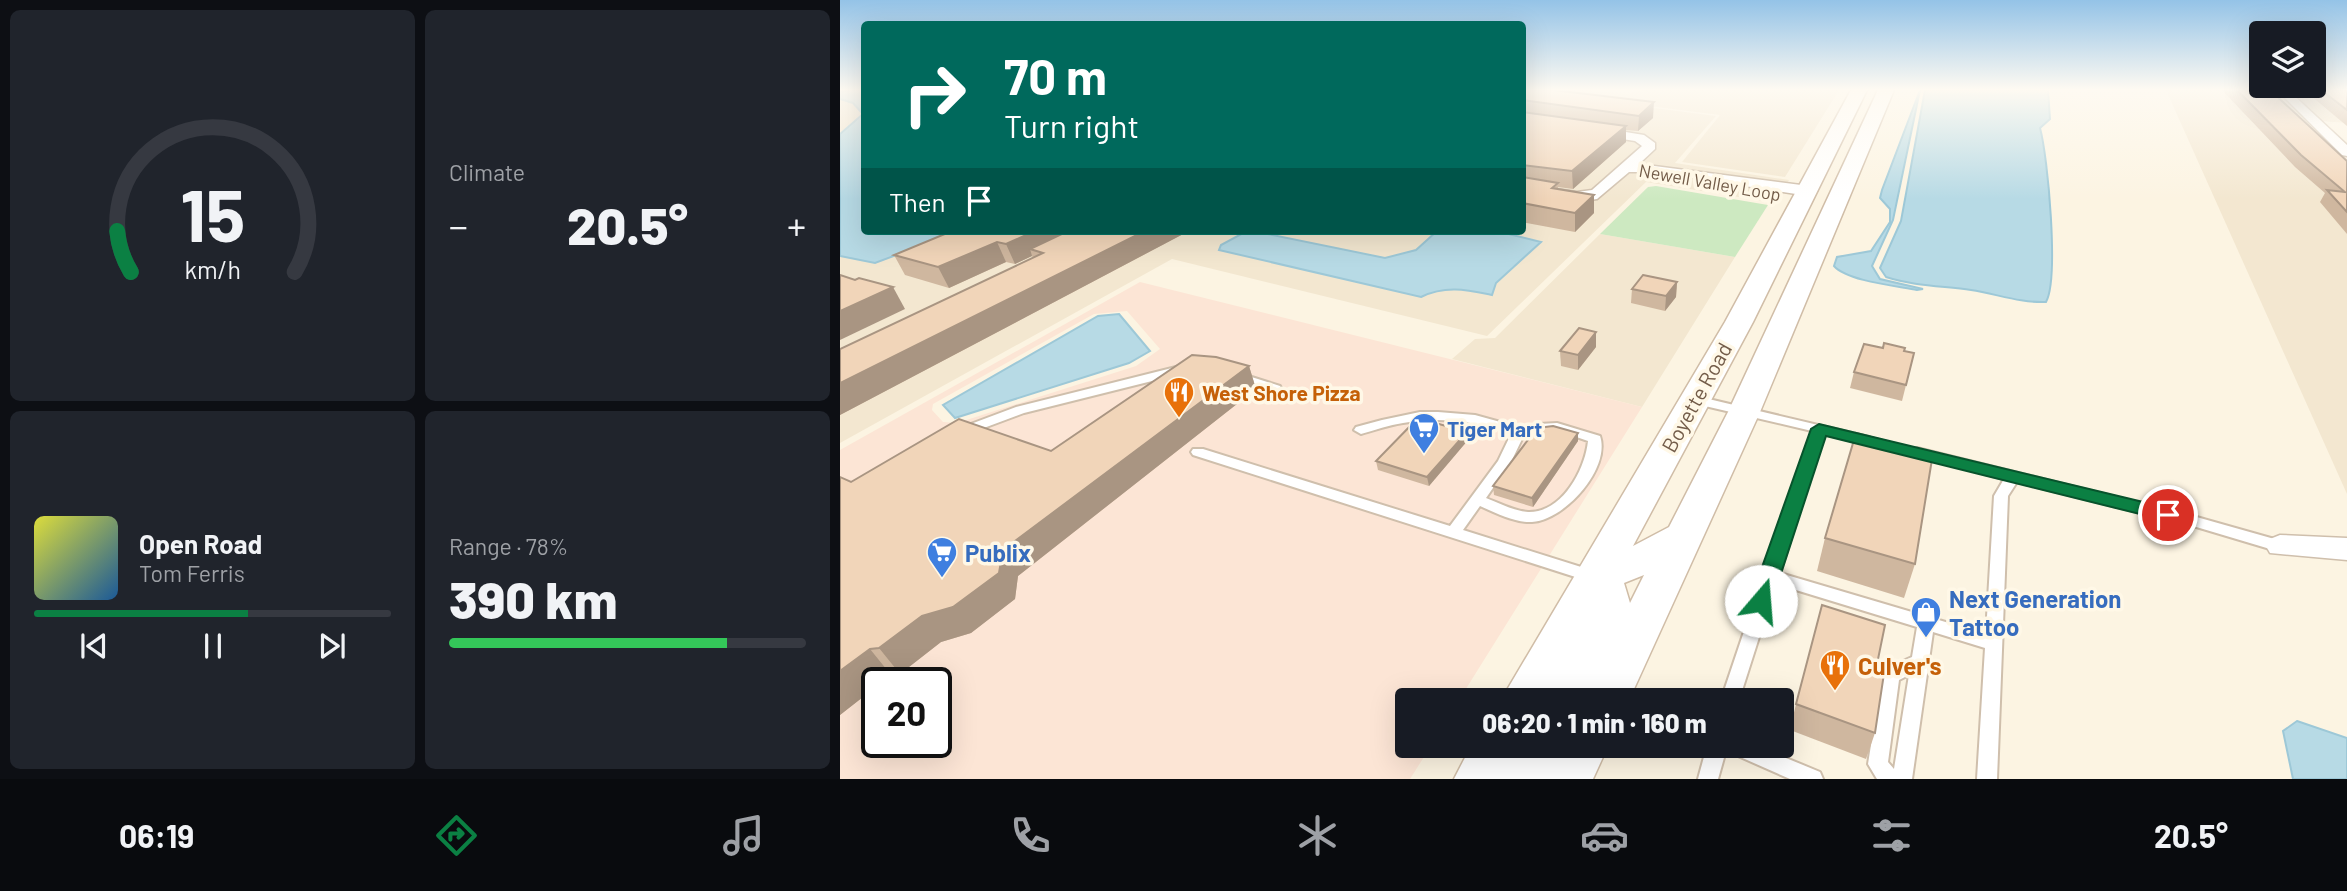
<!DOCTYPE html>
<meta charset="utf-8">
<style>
:root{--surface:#171b24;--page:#20242c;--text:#f1f3f6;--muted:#9ea1a6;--line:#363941;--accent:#0b8043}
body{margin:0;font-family:Barlow,sans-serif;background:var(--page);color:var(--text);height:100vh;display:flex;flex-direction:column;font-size:26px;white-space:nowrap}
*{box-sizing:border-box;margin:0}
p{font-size:23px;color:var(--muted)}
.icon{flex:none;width:38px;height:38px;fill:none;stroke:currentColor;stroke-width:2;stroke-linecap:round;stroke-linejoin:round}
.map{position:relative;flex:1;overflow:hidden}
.panel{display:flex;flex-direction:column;gap:10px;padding:10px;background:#0d0f14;width:840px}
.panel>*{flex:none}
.top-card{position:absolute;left:21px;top:21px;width:665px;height:214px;border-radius:7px;box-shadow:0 7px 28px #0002;background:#00695c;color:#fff;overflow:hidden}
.controls{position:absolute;left:1409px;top:21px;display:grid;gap:14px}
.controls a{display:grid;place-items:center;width:77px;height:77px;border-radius:7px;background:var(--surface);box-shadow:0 7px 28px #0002;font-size:35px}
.speed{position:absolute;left:21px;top:667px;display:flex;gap:14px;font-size:35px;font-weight:700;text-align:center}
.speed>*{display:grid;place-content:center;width:91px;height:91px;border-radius:50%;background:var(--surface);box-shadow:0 7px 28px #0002;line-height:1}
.speed .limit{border:4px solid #111;border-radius:10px;background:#fff;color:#111}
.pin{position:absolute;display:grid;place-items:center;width:60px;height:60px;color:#fff;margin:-30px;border:4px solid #fff;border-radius:50%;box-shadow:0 2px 7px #0007}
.me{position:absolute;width:77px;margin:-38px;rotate:18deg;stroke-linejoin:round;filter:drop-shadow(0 0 5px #0008)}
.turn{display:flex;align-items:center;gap:24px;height:147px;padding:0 28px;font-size:32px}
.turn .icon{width:91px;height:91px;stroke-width:2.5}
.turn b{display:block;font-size:49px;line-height:60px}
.then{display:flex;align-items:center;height:66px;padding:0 28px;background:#0003;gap:14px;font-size:26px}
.big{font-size:52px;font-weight:800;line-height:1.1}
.panel .widget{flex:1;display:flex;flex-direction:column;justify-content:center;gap:10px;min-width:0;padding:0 24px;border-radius:10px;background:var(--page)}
.panel .dial{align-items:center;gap:0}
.dial svg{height:182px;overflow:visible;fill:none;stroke:var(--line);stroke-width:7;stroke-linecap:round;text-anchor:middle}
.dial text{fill:var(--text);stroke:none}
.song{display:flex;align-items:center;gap:21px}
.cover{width:84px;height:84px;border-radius:10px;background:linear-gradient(135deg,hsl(60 70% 55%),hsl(210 70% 35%))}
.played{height:7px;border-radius:4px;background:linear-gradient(90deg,var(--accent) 60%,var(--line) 60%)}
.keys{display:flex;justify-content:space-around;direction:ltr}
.heat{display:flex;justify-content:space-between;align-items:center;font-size:38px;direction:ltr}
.charge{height:10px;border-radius:5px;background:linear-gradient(90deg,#34c759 78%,var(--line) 0)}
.panel .tiles{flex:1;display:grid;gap:10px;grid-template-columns:repeat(2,1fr)}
.trip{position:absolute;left:555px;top:688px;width:399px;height:70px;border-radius:7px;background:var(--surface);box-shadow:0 7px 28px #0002;font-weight:800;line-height:70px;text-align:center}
.tabs{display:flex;height:112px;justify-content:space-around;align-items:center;background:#090b0e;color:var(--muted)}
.tabs .icon{width:49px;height:49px}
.tabs .selected{color:var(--accent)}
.tabs b{font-size:32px;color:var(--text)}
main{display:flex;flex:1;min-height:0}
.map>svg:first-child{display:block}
.residential{fill:#f3e7d0}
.commercial{fill:#fce5d5;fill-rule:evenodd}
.green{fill:#cde9c1}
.water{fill:#b7dae5;stroke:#9dc8d7;stroke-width:2}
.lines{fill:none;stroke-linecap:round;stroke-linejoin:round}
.service-casing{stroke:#cfbfac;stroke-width:4}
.minor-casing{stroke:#cfbfac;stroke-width:3}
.secondary-casing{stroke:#d0bda7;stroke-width:3}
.service{fill:#fff;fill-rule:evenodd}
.minor{fill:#fff;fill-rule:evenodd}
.secondary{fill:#fff;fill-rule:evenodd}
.wall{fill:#cfb79f}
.shaded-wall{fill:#a99582}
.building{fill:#f1d5b9;stroke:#a99582;stroke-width:2}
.route{fill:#0b8043;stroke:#07532c;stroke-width:2}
.labels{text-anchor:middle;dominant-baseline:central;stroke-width:7;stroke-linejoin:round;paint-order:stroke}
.far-street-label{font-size:18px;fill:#735c49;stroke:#fff8e7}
.food-label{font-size:21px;font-weight:bold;fill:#c56008;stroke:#fff8e7;text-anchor:start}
.street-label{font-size:21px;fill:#735c49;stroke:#fff8e7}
.shop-label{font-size:21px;font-weight:bold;fill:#366cbe;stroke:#fff8e7;text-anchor:start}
.near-shop-label{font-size:24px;font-weight:bold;fill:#366cbe;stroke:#fff8e7;text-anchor:start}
.near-food-label{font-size:24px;font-weight:bold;fill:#c56008;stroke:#fff8e7;text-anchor:start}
</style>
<main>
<section class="panel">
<div class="tiles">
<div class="widget dial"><svg viewBox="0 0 100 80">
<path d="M14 69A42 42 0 1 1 86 69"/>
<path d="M14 69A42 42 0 0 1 8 51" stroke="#0b8043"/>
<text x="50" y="56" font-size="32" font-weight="700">15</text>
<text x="50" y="72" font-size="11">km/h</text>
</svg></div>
<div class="widget"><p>Climate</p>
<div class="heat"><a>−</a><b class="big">20.5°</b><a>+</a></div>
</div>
<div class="widget">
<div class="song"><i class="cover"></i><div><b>Open Road</b><p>Tom Ferris</p></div></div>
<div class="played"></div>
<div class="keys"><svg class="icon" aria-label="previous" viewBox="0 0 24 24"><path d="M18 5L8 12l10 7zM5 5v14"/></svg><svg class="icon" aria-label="pause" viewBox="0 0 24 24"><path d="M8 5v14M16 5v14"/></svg><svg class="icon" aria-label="next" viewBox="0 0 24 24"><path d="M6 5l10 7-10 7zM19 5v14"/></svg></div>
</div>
<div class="widget"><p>Range · 78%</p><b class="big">390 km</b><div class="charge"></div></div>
</div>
</section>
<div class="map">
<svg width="1507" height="779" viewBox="0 0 1507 779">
<rect width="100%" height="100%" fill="#fcf4e2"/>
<!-- residential -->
<g class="residential">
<polygon points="0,90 24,90 24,231 682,231 683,91 876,116 835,163 949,180 936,203 806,182 647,336 332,259 0,443"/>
<polygon points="683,90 745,90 787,94 802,90 999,90 945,177 842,162 880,115"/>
<polygon points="1326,90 1435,90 1507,159 1507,494"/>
<polygon points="1448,90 1507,90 1507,123 1481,121"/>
<polygon points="760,234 895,257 802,407 612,359 635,339 655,338"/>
</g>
<!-- commercial -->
<path class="commercial" d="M300,282L802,407L619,700H567V746H591L570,779H0V450ZM287,311L320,349L296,366L117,423L103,422L92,410L93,404L254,314ZM37,682H96V742H37Z"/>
<!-- green -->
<polygon class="green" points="816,186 928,205 895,257 760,234 808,187"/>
<!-- water -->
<g class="water">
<polygon points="11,90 24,90 24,231 120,231 35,263 0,256 0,134 23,114 13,103 0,99 0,92"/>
<path d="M1080,90L1053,220L1032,266L1040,279L1083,289L1077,290C1057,286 1007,281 994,266L997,257L1031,251L1050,222V209L1040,198L1042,190Z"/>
<path d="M1085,90H1208L1210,119L1200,128C1208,157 1219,279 1206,302C1180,303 1157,294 1131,290C1102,286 1074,286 1046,277L1040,268L1061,221Z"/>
<path d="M597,231H656L701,242L656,283L652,295C627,290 606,285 581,297L379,250L381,245L405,232L428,234L545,258L576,250Z"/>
<polygon points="279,314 310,351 289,363 115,418 103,405 258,316"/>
<polygon points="1457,721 1507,738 1507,779 1453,779 1443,731"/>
</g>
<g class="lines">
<!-- service casing -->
<g class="service-casing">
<g id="service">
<polygon points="340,366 344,367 346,370 344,373 184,413 125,435 118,431 120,428 176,407"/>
<polygon points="399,373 440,386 442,389 436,393 395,380 393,377"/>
<path d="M856,396L1029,437L1036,441L1029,445L984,434L940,573L1146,634L1154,496L1164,479L1072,455L1070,452L1072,449L1077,448L1353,516L1445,542L1448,546L1445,550L1440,552L1353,526L1177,482L1168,496L1157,779H1137L1145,648L1093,632L1072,779H1037L1028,764L1042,675L1045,669L1072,657L1077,627L936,584L899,700H881L922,578L921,576L924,571L972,431L852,403L850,400L852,397ZM1069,675L1054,769L1048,762L1059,680Z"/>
<path d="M580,412H598L635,415L682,428L699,424L717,423L760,436C771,468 725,520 692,522C675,523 656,513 640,506L623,530L757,572L759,576L757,580L751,582L353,455L351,452L353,449H363L610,526L658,461L671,434V432C635,422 600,416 563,423C549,425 535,430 521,434L514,430L516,427L542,420ZM708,431L725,433L748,441C745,470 722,513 688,512C674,511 659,503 646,498L671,462L683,437Z"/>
<polygon points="867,746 917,746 980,772 983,779 950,779 889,752 887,747 878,779 858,779"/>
</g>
</g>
<!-- minor casing -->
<g class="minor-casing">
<g id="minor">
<polygon points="1437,90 1448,90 1507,145 1507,156 1502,155"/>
<polygon points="755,127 804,135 815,143 815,149 799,164 969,186 977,191 969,196 815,172 789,172 757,199 737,202 682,193 682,184 737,192 752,190 802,146 795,141 750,134 748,131"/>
<polygon points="1440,535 1507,538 1507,560 1430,553 1426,546 1430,539"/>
</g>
</g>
<!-- secondary casing -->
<g class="secondary-casing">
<g id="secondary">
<path d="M1011,90H1027L913,322L793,546L829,527L888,412L1038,90H1054L920,412L789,700H661L885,322ZM804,575L790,603L784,583Z"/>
<polygon points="631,746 768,746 753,779 614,779"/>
</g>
</g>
<!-- service -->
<use href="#service" class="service"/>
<!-- minor -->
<use href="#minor" class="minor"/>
<!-- secondary -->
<use href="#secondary" class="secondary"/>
</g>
<!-- wall -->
<g class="wall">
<polygon points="682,90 813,118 798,131 786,130 786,142 733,189 718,187 718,189 754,213 735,232 682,222"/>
<polygon points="1382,90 1430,90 1507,161 1507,234 1480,202 1485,193 1455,167"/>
<polygon points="1464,90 1507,90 1507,126"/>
<polygon points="112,231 346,231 347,232 0,415 0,349 193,258 192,256 175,264 166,262 109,288 65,275 54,255"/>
<polygon points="837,282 836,297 825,311 791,303 792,289"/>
<polygon points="756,347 738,370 721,366 720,351"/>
<polygon points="1043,348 1074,353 1062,401 1010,388 1014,372"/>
<polygon points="409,366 416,389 178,576 175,599 131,633 101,642 60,674 51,675 41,682 37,682 37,686 0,715 0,477 11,482 211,451"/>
<polygon points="627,432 628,440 589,486 538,470 536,461"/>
<polygon points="738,433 738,441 693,507 654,495 653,486"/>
<polygon points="985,538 1075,564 1064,598 977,571"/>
<polygon points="956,704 1035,733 1026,759 950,730"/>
</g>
<!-- shaded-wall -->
<g class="shaded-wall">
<polygon points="814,102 813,118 798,131 799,116"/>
<polygon points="786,126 786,142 733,189 732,171"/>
<polygon points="754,195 754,213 735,232 735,213"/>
<polygon points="195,231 245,231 190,249 192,256 175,264 166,244"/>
<polygon points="305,231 346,231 347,232 0,415 0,383"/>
<polygon points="157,242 166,262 109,288 98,267"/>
<polygon points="837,282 836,297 825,311 826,296"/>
<polygon points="53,287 65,309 0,340 0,311"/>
<polygon points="756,332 756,347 738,370 738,355"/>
<polygon points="409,366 416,389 178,576 175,599 131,633 101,642 60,674 39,648 82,616 163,550"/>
<polygon points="627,432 628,440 589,486 587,477"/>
<polygon points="738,433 738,441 693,507 692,498"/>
<polygon points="30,649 51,675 41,682 37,682 37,686 0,715 0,671"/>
</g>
<!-- building -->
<g class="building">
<polygon points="682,90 713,90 814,102 799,116 682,100"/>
<polygon points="1397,90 1430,90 1507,161 1507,212 1487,190 1505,192 1461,155"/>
<polygon points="1481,90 1507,90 1507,110"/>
<polygon points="682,112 786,126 732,171 682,165"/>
<polygon points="682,177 718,183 712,188 754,195 735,213 682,203"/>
<polygon points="112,231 195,231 166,244 157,242 98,267 54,255"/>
<polygon points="228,231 305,231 0,383 0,349 203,253 190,249"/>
<polygon points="0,275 15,280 19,278 53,287 0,311"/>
<polygon points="803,275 837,282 826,296 792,289"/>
<polygon points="739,328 756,332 738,355 720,351"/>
<polygon points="1044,343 1065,348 1064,351 1074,353 1066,385 1014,372 1024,344 1043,348"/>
<polygon points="352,355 376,357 409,366 163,550 159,573 113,607 82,616 39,648 30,649 0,671 0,477 11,482 119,419 211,451"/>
<polygon points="578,418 627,432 587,477 536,461"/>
<polygon points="713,426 738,433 692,498 653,486 697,428"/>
<polygon points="1016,433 1093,453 1075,564 985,538"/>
<polygon points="982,605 1045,625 1037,664 1045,667 1035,733 956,704"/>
</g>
<!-- sky -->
<linearGradient id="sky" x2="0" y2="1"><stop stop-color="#94c3e7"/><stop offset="0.45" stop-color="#fefaf2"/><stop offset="1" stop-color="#fefaf2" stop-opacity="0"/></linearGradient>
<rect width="1507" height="199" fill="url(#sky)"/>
<!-- route -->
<polygon class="route" points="979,424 1328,508 1337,515 1328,521 986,436 932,601 928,607 921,609 913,607 910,601 971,429"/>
<!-- icons -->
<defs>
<g id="restaurant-pin" transform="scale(1.575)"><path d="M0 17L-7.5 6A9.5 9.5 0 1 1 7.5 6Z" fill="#e8710a" stroke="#fff8e7"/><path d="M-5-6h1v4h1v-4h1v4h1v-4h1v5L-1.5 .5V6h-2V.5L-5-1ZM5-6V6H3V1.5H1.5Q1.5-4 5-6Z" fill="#fff"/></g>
<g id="supermarket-pin" transform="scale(1.575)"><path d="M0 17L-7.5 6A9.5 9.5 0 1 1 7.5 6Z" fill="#3f7fe0" stroke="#fff8e7"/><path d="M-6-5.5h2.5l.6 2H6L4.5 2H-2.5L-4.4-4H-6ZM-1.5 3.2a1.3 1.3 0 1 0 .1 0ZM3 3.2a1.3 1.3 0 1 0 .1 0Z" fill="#fff"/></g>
<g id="shop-pin" transform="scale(1.575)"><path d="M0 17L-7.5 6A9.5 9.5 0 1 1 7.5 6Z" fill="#3f7fe0" stroke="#fff8e7"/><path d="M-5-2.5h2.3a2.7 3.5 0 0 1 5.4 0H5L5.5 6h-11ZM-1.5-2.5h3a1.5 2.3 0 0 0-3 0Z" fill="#fff"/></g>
</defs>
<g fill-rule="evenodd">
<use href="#restaurant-pin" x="339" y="392"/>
<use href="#supermarket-pin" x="584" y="428"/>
<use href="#supermarket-pin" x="102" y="552"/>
<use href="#shop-pin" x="1086" y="612"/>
<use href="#restaurant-pin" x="995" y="665"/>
</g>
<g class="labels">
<!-- far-street labels -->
<g class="far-street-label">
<text transform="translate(870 182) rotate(10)">Newell Valley Loop</text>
</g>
<!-- food labels -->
<g class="food-label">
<text x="362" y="392">West Shore Pizza</text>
</g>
<!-- street labels -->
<g class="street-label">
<text transform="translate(856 397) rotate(-61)">Boyette Road</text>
</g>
<!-- shop labels -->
<g class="shop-label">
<text x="607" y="428">Tiger Mart</text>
</g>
<!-- near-shop labels -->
<g class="near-shop-label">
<text x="125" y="552">Publix</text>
<text x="1109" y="598">Next Generation<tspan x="1109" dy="28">Tattoo</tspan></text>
</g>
<!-- near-food labels -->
<g class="near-food-label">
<text x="1018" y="665">Culver's</text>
</g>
</g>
</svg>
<div class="controls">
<a><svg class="icon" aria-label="layers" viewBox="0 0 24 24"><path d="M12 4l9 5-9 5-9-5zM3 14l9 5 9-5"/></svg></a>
</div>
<div class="speed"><div class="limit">20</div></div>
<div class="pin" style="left:1328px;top:515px;background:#d93025"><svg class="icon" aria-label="arrive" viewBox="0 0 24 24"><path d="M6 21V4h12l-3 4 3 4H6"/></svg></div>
<svg class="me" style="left:921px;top:601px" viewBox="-20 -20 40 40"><circle r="19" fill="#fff"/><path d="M0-13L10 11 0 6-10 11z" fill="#0b8043"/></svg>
<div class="trip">06:20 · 1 min · 160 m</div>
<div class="top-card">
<div class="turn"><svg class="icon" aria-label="right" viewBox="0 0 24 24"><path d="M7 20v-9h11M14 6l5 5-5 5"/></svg><div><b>70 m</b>Turn right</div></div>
<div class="then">Then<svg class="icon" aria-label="arrive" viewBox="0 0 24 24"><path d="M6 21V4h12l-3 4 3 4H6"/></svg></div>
</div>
</div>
</main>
<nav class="tabs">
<b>06:19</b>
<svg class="icon selected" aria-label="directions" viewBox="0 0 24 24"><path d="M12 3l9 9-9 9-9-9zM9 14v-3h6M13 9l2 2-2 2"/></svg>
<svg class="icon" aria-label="music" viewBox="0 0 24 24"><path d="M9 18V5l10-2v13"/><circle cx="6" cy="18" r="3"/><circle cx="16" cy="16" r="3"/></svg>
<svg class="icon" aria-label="phone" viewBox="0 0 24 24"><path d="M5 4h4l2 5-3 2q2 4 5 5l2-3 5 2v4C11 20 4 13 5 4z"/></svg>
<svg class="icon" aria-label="climate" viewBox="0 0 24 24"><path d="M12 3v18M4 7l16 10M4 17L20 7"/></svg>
<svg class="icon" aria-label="car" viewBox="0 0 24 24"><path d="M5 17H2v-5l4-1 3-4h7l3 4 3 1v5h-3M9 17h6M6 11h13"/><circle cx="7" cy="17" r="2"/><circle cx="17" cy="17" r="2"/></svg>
<svg class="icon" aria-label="filters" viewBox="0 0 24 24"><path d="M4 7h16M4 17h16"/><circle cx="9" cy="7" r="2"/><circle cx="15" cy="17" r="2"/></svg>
<b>20.5°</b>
</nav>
